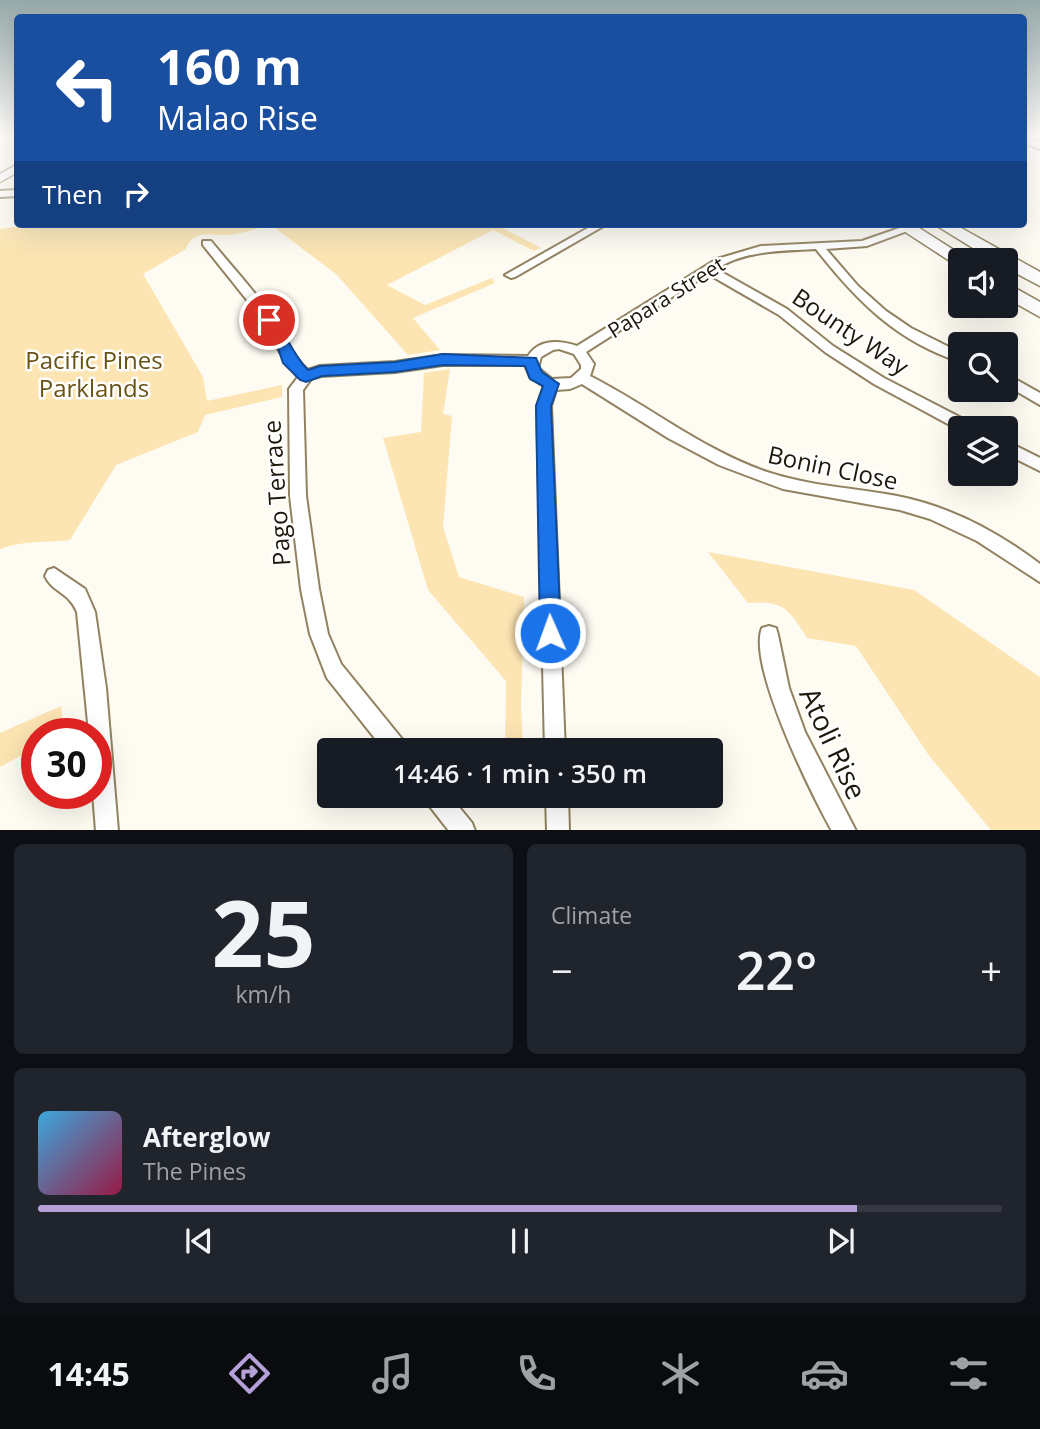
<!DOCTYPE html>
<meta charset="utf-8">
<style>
:root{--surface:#171b24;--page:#20242c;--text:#f1f3f6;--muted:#9ea1a6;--line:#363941;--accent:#b5a0d8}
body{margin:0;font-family:"Open Sans",sans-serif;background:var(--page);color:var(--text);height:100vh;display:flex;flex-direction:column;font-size:26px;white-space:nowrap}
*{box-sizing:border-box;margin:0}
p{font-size:23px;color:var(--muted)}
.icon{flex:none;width:38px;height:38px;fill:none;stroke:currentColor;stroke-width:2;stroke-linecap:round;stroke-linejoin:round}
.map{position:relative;height:830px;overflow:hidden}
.panel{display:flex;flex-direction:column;gap:14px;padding:14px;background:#0d0f14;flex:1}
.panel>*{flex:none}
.top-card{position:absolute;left:14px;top:14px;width:1013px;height:214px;border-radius:7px;box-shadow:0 7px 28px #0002;background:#1a4fa0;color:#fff;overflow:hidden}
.buttons{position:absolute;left:948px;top:248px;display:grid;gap:14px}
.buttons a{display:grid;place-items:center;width:70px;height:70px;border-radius:7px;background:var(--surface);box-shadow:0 7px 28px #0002;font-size:35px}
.speed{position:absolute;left:21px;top:718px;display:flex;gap:14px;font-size:35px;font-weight:700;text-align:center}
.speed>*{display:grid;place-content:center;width:91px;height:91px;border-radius:50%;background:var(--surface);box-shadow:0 7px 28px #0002;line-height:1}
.speed .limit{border:10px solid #d22;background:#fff;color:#111}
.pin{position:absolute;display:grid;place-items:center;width:60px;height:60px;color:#fff;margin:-30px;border:4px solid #fff;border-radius:50%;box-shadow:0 2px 7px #0007}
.me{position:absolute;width:77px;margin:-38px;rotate:358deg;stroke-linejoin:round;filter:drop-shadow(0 0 5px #0008)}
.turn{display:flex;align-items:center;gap:24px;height:147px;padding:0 28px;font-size:32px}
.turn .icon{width:91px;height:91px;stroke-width:2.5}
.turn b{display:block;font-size:49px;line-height:60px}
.then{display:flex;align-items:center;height:66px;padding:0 28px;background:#0003;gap:14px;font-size:26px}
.big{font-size:52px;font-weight:600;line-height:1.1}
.panel .tile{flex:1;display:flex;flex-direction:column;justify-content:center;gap:10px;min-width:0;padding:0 24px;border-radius:10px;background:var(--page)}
.panel .dial{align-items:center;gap:0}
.dial b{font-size:91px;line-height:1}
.song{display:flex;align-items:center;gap:21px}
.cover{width:84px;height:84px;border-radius:10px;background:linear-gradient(135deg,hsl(200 70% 55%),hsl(340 70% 35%))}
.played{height:7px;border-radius:4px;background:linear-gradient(90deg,var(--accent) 85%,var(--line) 85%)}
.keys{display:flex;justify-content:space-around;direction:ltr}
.heat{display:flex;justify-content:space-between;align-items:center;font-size:38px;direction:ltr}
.panel .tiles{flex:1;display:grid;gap:14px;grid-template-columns:1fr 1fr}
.tile:last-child{grid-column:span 2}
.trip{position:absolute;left:317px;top:738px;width:406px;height:70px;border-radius:7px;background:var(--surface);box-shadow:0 7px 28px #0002;font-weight:600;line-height:70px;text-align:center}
.tab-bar{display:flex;height:112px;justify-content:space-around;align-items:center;background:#090b0e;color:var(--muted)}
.tab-bar .icon{width:49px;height:49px}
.tab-bar .on{color:var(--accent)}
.tab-bar b{font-size:32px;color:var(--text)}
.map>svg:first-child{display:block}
.green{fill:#fce5b2}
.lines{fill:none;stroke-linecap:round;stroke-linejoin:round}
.minor-casing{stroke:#918361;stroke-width:4}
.tertiary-casing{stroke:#918361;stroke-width:3}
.primary-casing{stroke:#918361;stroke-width:3}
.minor{fill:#fff;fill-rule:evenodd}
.tertiary{fill:#fff;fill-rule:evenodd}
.primary{fill:#fff;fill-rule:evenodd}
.route{fill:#1a73e8;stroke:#114b97;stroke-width:2}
.labels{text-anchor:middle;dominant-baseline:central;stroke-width:5;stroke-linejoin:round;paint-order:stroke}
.far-street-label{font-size:21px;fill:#1e180b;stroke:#fff}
.street-label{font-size:24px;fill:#1e180b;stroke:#fff}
.park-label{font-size:24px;fill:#685214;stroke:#fff}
.near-street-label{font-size:28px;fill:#1e180b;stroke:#fff}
</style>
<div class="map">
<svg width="1040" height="831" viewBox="0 0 1040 831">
<rect width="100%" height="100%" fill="#fefbf3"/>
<!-- green -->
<g class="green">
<path d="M33,224H495L541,248L534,251L493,230L387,285L425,305L492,278L495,283L413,318L440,350L408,355L336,274L271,225C257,228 240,235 225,235C210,235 193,229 186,249L143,274L203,377L207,401L282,385V397L205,415L198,432L116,465L70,540C46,543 23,540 0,549V229Z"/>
<polygon points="450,369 443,414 452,416 443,527 459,577 524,597 521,705 523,751 505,751 506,681 428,590 383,438 421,432 424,373"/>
<path d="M708,552L914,590L1040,677V830H991L930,757L856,646L807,638C789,609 783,600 748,603Z"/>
<polygon points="61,706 64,732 37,733 37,747 0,767 0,733"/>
</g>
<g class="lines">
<!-- minor casing -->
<g class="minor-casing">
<g id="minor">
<polygon points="1024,138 1040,143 1040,149 1024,143"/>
<polygon points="18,190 18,196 0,197 0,191"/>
<polygon points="595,224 607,224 515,277 511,278 505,275"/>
<path d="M911,224H926L867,246L826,249L858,286L886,311L911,328L961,353V362C897,342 856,300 816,249C782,251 745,250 716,269L787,309L833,346L884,378L975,425L977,429H961V431L874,384L825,352L779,315L708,274L586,352L594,364L590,376C651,407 701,449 767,472C809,486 854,488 897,496C949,506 998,532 1040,564V582L977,541L930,519L900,510L783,489L719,465L668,438L582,384L570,389L556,390L551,406L565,751H545L537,406L544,386L530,377L525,365H443L395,372L321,376L311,379L303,390L306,496L319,589L328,634L341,664L406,744L409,751H385L327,678L310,634L301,589L290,496L289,389L298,377L285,361L259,315L203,245V241H211C232,267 255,291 274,319C286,336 292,357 308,370L320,366L395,362L443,355L528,356C539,339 559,340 577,346L717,259L761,246L862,241ZM559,349L574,354L581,365V369L571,378L552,379L538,368L541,357L553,350Z"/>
<polygon points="1006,374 1040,393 1040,405 1006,385"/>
<polygon points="1006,441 1040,458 1040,471 1006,454"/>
<path d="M54,568L85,589L95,612L106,688L118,831H96L93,793H96V733H89L77,612C69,592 52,592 45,576L48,570Z"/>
<path d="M769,626L776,628L778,635L789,688L805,732L856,831H832C812,795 747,665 762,628Z"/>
<polygon points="425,796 450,796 472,823 475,831 449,831 428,804"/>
<polygon points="546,796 568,796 569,831 547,831"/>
</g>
</g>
<!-- tertiary casing -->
<g class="tertiary-casing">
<polygon id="tertiary" points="18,164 18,172 0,182 0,174"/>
</g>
<!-- primary casing -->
<g class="primary-casing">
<g id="primary">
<polygon points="893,224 913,224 971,261 961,261 961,266 956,265"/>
<polygon points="934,224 954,224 1040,272 1040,286 1006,268 1006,261 994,261"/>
<polygon points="1006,283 1040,302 1040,317 1006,298"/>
</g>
</g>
<!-- minor -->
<use href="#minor" class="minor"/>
<!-- tertiary -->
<use href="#tertiary" class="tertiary"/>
<!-- primary -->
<use href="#primary" class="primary"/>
</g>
<!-- sky -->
<linearGradient id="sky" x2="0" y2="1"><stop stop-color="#96aaa9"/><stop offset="0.54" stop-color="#fffdfa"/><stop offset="1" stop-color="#fffdfa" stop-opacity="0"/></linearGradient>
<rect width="1040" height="252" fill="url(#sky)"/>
<!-- route -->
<path class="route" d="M269,316L274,317C286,335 293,355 308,370L320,366L395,362L443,354L536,358L542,372L559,384L551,406L561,633L558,641L550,644L543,641L540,633L536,406L543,386L530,379L525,366L443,365L395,372L322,376L306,382L300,380L283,363L276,342L262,320Z"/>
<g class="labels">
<!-- far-street labels -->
<g class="far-street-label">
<text transform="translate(666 297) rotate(-32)">Papara Street</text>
</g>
<!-- street labels -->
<g class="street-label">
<text transform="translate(851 331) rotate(34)">Bounty Way</text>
<text transform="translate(833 467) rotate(12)">Bonin Close</text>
<text transform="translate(276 493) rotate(-94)">Pago Terrace</text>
</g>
<!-- park labels -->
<g class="park-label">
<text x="94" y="359">Pacific Pines<tspan x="94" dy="28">Parklands</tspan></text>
</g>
<!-- near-street labels -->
<g class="near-street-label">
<text transform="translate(834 743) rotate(65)">Atoli Rise</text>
</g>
</g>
</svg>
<div class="buttons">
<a><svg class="icon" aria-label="sound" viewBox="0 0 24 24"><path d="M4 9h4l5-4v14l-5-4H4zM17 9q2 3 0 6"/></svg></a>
<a><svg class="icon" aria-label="search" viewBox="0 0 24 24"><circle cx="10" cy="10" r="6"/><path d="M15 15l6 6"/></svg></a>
<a><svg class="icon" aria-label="layers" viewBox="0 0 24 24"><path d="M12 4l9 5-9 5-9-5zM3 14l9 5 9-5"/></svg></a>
</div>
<div class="speed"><div class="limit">30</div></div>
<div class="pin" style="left:269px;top:320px;background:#d93025"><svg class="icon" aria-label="arrive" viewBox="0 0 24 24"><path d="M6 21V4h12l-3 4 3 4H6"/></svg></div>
<svg class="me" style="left:550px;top:633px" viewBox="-20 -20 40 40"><circle r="17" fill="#1a73e8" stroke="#fff" stroke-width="3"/><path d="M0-11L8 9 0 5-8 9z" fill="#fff"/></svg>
<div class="trip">14:46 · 1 min · 350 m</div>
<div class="top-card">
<div class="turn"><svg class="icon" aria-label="left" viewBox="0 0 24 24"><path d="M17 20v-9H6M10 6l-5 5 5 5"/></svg><div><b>160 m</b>Malao Rise</div></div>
<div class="then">Then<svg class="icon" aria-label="right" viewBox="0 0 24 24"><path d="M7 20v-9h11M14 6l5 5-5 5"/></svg></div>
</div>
</div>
<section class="panel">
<div class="tiles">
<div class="tile dial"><b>25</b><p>km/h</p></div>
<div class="tile"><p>Climate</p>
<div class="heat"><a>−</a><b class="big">22°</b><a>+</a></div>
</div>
<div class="tile">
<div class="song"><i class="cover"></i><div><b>Afterglow</b><p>The Pines</p></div></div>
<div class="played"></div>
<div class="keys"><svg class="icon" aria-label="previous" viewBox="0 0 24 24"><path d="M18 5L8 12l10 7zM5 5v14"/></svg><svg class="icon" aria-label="pause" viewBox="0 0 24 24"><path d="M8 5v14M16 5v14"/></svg><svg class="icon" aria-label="next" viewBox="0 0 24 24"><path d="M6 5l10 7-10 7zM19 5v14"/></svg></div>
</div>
</div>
</section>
<nav class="tab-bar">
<b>14:45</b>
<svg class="icon on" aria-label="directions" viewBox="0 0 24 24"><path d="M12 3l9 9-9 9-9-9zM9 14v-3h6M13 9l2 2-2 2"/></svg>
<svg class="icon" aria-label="music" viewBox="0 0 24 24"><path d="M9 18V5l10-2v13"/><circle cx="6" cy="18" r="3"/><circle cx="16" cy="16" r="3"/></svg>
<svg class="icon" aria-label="phone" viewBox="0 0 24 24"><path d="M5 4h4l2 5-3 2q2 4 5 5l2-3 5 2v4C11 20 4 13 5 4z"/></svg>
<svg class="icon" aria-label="climate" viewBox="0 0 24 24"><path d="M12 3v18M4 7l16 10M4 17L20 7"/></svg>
<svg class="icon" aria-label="car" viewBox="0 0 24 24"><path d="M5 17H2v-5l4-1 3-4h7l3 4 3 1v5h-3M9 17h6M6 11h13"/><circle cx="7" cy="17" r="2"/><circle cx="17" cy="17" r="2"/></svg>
<svg class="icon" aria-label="filters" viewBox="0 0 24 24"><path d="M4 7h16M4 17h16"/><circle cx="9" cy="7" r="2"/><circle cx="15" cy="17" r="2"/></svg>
</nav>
